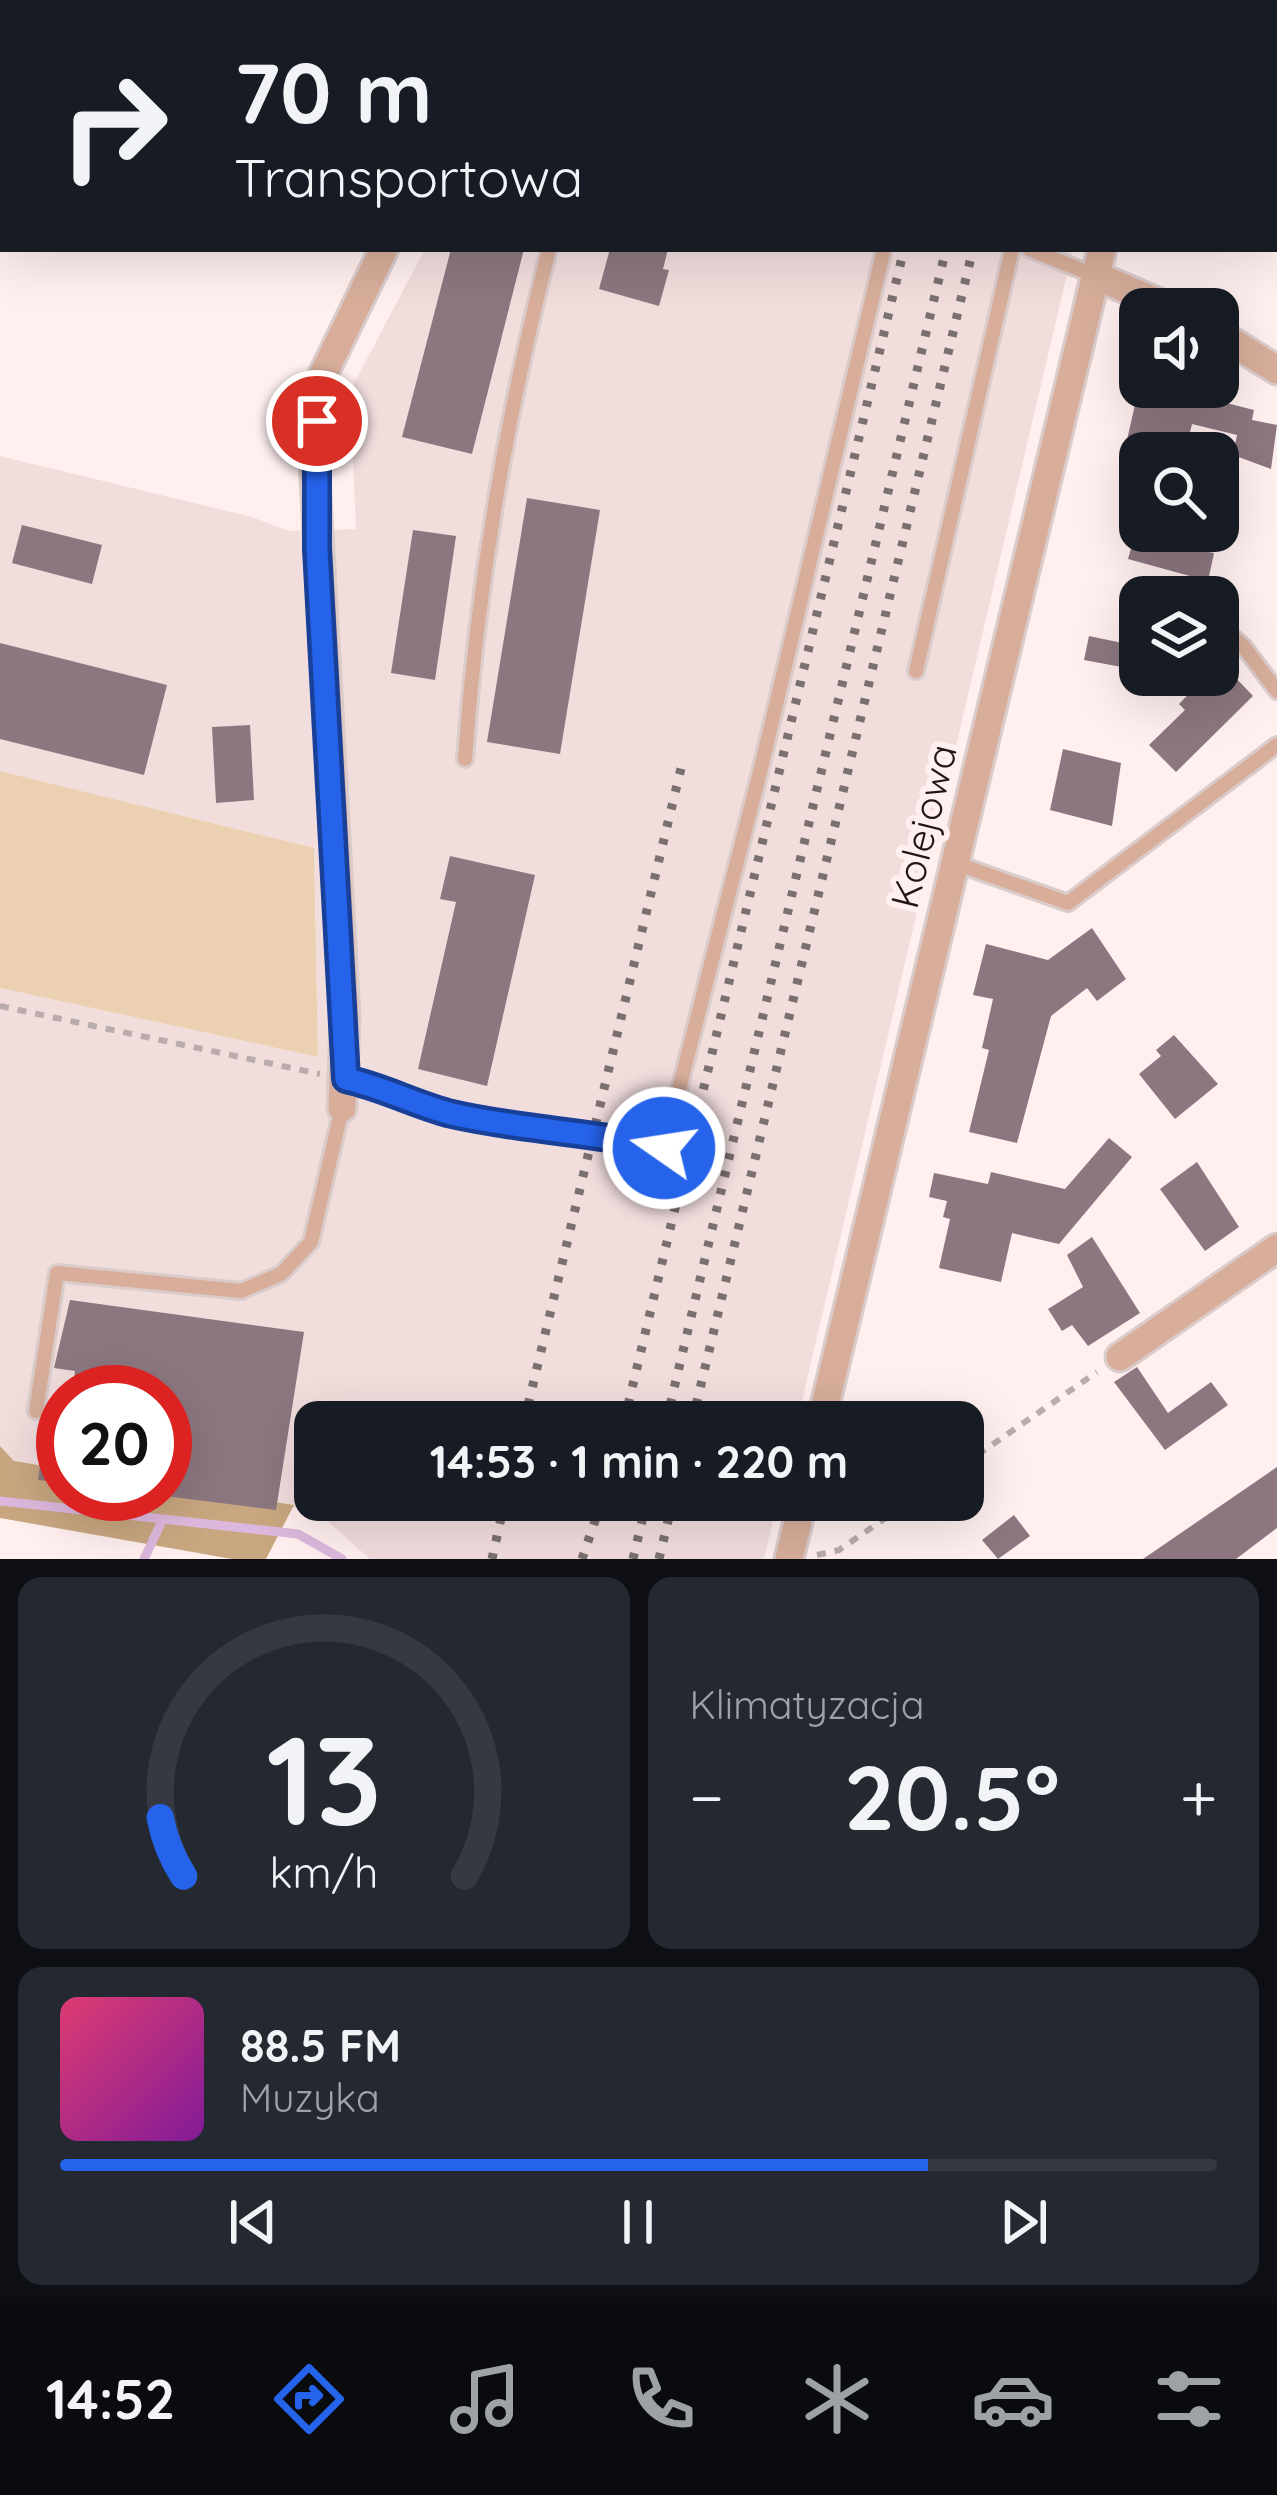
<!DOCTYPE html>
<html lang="pl">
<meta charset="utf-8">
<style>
:root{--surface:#171b24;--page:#242831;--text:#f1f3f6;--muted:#9ea1a6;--line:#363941;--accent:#2563eb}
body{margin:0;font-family:Quicksand,sans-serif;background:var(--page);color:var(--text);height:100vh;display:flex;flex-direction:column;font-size:45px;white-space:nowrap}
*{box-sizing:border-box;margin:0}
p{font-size:39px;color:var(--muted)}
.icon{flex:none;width:66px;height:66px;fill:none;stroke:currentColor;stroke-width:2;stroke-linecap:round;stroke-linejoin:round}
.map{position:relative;height:1559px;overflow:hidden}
.side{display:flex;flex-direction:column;gap:18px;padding:18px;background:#0d0f14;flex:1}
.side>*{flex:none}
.hud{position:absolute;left:0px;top:0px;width:1278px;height:252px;box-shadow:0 12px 48px #0002;background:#171b24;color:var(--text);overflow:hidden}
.fabs{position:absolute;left:1119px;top:288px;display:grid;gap:24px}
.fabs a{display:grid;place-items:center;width:120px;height:120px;border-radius:24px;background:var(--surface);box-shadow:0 12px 48px #0002;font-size:60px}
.speed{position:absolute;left:36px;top:1365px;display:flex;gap:24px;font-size:60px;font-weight:700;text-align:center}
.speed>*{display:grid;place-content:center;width:156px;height:156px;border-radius:50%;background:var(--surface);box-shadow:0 12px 48px #0002;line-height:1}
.speed .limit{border:18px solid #d22;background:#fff;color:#111}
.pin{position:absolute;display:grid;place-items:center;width:102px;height:102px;color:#fff;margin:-51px;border:6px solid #fff;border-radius:50%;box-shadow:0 3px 12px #0007}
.me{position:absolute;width:132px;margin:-66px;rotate:283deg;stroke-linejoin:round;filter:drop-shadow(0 0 9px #0008)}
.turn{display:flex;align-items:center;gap:42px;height:252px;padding:0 36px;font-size:54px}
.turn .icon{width:156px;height:156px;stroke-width:2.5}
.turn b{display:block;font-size:84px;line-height:102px}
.big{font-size:90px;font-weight:700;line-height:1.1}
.side .card{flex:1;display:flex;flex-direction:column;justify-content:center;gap:18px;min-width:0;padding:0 42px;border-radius:24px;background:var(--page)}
.side .dial{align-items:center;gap:0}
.dial svg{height:312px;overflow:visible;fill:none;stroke:var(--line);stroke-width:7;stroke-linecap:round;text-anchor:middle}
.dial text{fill:var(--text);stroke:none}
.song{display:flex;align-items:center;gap:36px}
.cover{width:144px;height:144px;border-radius:18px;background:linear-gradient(135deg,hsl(340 70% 55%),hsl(290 70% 35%))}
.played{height:12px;border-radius:6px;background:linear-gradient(90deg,var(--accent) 75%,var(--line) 75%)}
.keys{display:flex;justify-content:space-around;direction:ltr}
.heat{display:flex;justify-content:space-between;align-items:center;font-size:66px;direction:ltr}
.side .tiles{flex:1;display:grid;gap:18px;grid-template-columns:1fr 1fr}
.card:last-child{grid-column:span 2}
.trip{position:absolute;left:294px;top:1401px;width:690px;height:120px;border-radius:24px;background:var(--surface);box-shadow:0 12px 48px #0002;font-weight:700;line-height:120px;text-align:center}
.tab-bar{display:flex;height:192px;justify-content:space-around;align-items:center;background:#090b0e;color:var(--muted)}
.tab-bar .icon{width:84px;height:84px}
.tab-bar .current{color:var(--accent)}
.tab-bar b{font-size:54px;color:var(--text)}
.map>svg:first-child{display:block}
.built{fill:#f2dddd}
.green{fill:#ebd1b2}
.forest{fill:#c8a780}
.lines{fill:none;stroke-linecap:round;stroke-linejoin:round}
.stream{stroke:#ddb8de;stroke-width:9}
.building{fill:#8c7780}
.service-casing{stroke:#dbcccc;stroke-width:20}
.minor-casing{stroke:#dbcccc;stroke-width:33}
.path{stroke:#baacac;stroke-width:6;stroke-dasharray:9 9;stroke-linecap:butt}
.service{stroke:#d8ae9b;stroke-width:14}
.minor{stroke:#d8ae9b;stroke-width:27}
.rail{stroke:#7b7070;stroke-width:9;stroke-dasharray:6 12;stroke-linecap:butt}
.route-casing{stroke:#184099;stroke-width:30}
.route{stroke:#2563eb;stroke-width:21}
.labels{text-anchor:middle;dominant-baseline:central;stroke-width:12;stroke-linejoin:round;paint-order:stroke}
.street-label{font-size:39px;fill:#1f1616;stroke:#ffefef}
</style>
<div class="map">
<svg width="1277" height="1559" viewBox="0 0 1277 1559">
<rect width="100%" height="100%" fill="#ffefef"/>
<!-- built -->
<g class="built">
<polygon points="533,0 1132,0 1131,3"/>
<polygon points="425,249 1073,249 797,1422 315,1422 315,1500 778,1500 764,1559 370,1559 317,1512 165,1485 165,1392 63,1392 63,1469 14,1461 0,1446 0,988 318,1057 314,848 0,771 0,456 252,517 288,531 356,529 350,391"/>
</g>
<!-- green -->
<polygon class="green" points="0,771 314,848 318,1057 0,988"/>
<!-- forest -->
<polygon class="forest" points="0,1446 14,1461 63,1469 63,1494 165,1494 165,1485 294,1505 266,1559 232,1559 0,1518"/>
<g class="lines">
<!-- stream -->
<g class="stream">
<polyline points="0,1501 298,1534 342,1559"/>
<polyline points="144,1559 161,1523"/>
</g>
</g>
<!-- building -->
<g class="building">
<polygon points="451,249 524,249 472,454 402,437"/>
<polygon points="610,249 668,249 663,269 669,270 659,306 599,289"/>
<polygon points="1139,387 1164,387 1254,410 1252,420 1277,425 1271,469 1233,455 1237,435 1192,424 1185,453 1124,453"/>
<polygon points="527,498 600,510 560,754 487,742"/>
<polygon points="22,525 102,545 92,584 12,563"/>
<polygon points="413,530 456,536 435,680 391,673"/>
<polygon points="1136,531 1198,531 1193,549 1214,553 1208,581 1128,559"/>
<polygon points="1089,636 1132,645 1127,668 1084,660"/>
<polygon points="0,643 167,685 144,775 0,739"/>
<polygon points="1207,675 1233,675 1253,696 1176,772 1149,745 1185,710 1179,704"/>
<polygon points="250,725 254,800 216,803 212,727"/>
<polygon points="1063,749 1121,763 1112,826 1050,810"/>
<polygon points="450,856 535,875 487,1086 418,1069 456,902 440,899"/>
<polygon points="1092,928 1126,979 1097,1001 1087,988 1051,1016 1017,1143 969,1132 989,1050 982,1048 993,999 973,995 986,944 1048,960"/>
<polygon points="1174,1035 1218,1084 1175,1119 1139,1074 1161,1056 1156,1050"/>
<polygon points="1109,1138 1132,1157 1059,1244 1012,1233 1001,1282 939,1268 950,1219 943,1217 947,1201 929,1197 934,1173 988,1184 991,1172 1065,1189"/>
<polygon points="1197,1162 1239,1227 1205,1251 1160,1189"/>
<polygon points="1092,1237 1140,1313 1088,1346 1072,1325 1062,1331 1048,1309 1083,1287 1067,1255"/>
<polygon points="70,1300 304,1332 276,1510 165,1496 165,1392 72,1392 75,1371 54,1368"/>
<polygon points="1137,1367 1168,1413 1211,1382 1228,1405 1165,1450 1114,1382"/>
<polygon points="49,1402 63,1403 63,1483 38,1480"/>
<polygon points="1277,1467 1277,1528 1236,1559 1143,1559"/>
<polygon points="1014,1515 1030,1536 998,1559 982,1540"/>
</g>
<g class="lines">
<!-- service casing -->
<g class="service-casing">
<g id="service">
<polyline points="589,3 589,0"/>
<polyline points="943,3 944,0"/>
<polyline points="1071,3 1072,0"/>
<polyline points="1029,249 1096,276"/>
<polyline points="1218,624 1244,647 1277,691"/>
<polyline points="916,671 1012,249"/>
<path d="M465,759C477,585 506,418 549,249"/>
<polyline points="955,863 1068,903 1277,745"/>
<path d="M347,1079C383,1087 416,1105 452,1114C522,1130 594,1132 664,1148L761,768L884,249"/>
<polyline points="36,1411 57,1273 241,1291 281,1274 311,1242 342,1108"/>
</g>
</g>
<!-- minor casing -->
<g class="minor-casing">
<g id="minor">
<polyline points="494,3 494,0"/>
<polyline points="1161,3 1162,0"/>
<polyline points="1096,276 1173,309"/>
<polyline points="1218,333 1277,370"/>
<polyline points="342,1108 345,1017 314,461 320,381 384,249"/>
<polyline points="1120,1357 1277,1248"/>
<polyline points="821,1422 1102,249"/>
<polyline points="789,1559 803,1500"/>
</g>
</g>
<!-- path -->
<g class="path">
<polyline points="0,1006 320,1074"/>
<polyline points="963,1465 1097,1372"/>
<polyline points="817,1555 839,1550 912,1500"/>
</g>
<!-- service -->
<use href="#service" class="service"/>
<!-- minor -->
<use href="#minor" class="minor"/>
<!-- rail -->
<g class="rail">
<polyline points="1005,3 1005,0"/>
<polyline points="1032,3 1033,0"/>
<polyline points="524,1422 683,760"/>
<polyline points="624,1422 904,249"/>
<polyline points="666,1422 946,249"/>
<polyline points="692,1422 973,249"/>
<polyline points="492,1559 505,1500"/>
<polyline points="582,1559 602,1500"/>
<polyline points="633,1559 647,1500"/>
<polyline points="659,1559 673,1500"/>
</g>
</g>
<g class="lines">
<!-- route casing -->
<g class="route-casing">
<path id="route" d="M317,421V549L346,1079C383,1087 416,1105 452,1114C521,1130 594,1132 664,1148"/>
</g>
<!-- route -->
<use href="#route" class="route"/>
</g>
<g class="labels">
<!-- street labels -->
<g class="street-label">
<text transform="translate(923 826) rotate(-76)">Kolejowa</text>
</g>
</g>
</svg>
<div class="fabs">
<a><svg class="icon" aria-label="sound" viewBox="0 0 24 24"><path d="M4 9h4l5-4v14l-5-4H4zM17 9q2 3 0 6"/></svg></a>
<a><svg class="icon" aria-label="search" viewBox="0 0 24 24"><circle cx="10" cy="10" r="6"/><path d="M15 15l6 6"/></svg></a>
<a><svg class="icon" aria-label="layers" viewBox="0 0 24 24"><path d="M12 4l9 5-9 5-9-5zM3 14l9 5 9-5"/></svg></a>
</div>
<div class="speed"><div class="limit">20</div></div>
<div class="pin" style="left:317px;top:421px;background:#d93025"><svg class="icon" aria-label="arrive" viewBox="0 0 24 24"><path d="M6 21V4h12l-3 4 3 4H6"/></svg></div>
<svg class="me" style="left:664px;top:1148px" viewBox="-20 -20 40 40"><circle r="17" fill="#2563eb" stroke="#fff" stroke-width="3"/><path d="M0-11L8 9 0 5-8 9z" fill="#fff"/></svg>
<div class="trip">14:53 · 1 min · 220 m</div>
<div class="hud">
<div class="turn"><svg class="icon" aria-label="right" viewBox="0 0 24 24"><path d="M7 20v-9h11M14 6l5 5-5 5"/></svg><div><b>70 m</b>Transportowa</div></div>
</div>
</div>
<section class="side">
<div class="tiles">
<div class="card dial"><svg viewBox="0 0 100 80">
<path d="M14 69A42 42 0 1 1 86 69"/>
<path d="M14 69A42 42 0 0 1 8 54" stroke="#2563eb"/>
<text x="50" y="56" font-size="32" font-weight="700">13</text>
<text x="50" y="72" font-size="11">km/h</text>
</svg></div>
<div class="card"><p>Klimatyzacja</p>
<div class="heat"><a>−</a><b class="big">20.5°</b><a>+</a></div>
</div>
<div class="card">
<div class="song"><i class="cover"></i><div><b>88.5 FM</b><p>Muzyka</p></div></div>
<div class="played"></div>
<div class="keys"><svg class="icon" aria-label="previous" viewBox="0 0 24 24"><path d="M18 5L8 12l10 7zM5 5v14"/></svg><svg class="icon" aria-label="pause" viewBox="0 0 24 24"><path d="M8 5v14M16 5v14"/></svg><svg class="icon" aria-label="next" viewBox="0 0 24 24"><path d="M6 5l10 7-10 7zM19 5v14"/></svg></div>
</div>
</div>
</section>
<nav class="tab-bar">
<b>14:52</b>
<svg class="icon current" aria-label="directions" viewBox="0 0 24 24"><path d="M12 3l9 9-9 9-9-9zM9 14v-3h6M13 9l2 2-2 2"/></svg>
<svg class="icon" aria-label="music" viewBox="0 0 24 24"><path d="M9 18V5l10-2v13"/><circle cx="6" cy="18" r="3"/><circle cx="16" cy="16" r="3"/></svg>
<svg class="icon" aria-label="phone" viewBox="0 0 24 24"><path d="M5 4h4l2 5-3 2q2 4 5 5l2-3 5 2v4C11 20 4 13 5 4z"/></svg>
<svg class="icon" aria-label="climate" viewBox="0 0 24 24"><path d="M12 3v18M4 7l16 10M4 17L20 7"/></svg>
<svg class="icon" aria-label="car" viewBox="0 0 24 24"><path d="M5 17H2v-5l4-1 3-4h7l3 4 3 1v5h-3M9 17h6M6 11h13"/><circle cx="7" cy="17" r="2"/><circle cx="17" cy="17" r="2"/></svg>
<svg class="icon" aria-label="filters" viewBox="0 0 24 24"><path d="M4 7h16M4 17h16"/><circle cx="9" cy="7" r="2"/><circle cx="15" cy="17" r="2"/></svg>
</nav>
